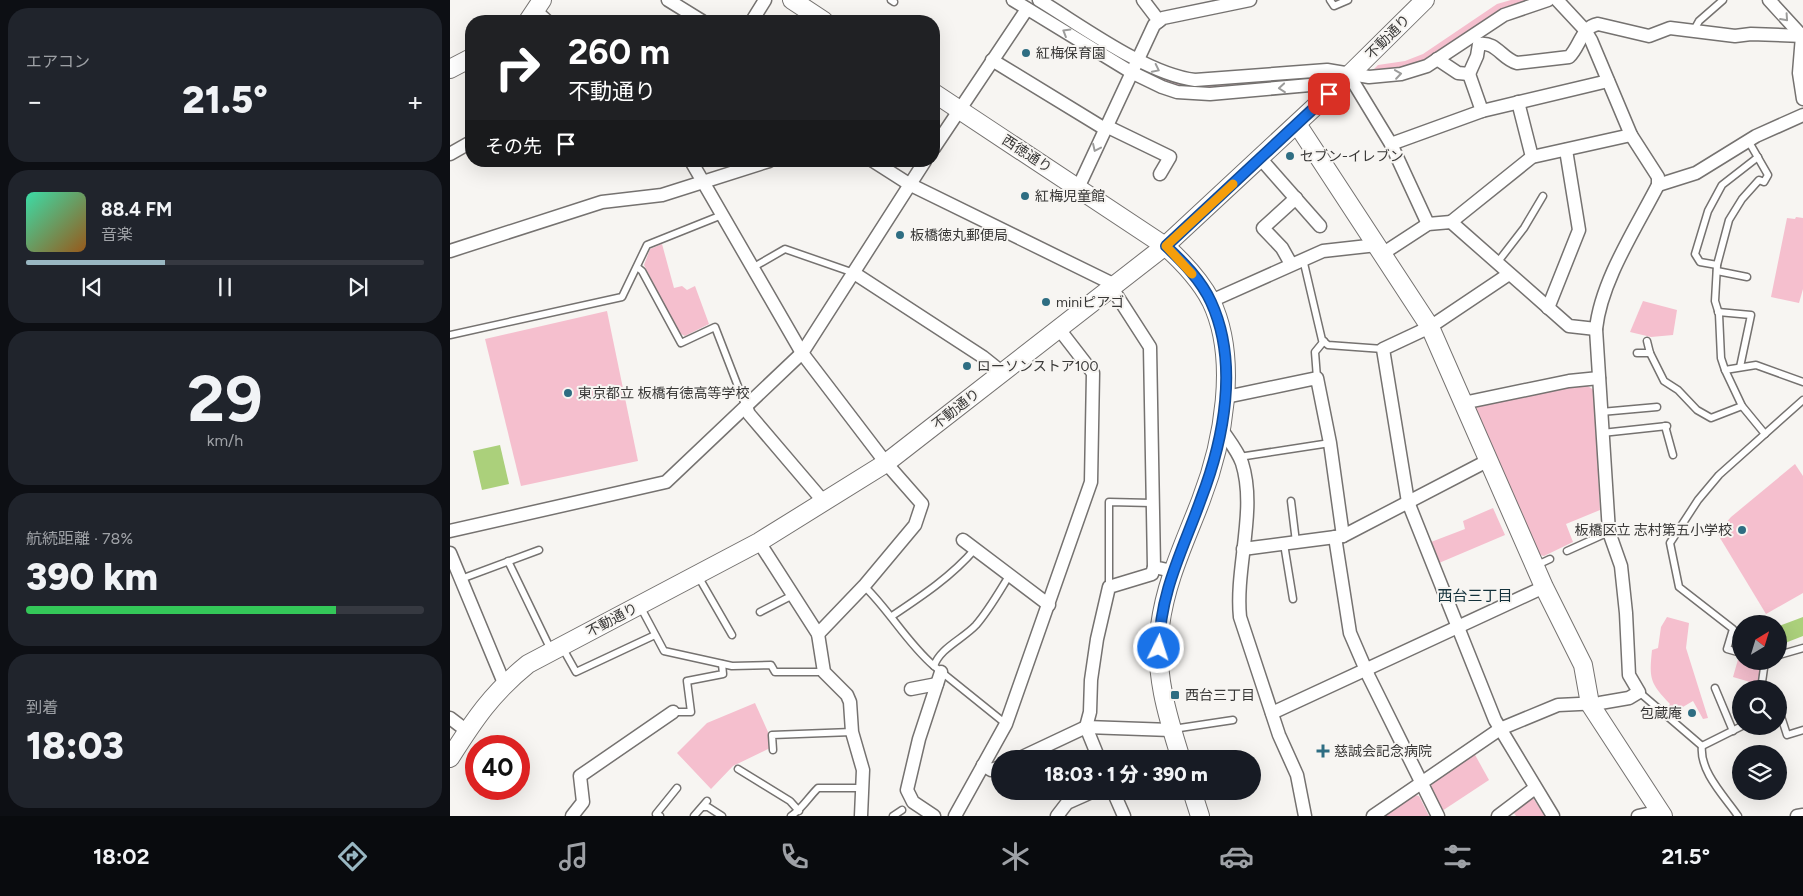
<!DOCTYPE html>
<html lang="ja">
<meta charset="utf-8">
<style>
:root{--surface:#171b24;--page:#20242c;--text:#f1f3f6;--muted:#9ea1a6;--line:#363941;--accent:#99b7c2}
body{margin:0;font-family:Figtree,"Noto Sans JP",sans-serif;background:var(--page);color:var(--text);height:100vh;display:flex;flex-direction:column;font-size:19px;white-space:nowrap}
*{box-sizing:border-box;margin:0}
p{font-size:16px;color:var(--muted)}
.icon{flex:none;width:28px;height:28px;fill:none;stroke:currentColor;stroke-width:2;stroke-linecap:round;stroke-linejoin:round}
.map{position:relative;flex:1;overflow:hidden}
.panel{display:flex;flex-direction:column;gap:8px;padding:8px;background:#0d0f14;width:450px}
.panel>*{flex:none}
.banner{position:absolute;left:15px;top:15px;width:475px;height:152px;border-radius:20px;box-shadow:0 5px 20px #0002;background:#202124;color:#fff;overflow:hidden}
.needle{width:32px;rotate:38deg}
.fabs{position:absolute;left:1282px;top:615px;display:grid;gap:10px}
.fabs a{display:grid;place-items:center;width:55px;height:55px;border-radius:50%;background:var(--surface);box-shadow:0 5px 20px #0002;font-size:25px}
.speed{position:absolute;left:15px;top:735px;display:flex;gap:10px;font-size:25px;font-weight:700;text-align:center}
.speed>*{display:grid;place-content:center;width:65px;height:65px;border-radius:50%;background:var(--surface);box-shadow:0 5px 20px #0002;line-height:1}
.speed .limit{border:8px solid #d22;background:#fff;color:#111}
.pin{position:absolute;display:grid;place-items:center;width:42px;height:42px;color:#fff;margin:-21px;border-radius:10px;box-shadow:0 2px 8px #0006}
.me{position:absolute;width:55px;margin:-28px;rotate:4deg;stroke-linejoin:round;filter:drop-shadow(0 0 4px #0008)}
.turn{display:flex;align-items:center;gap:18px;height:105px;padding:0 20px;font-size:22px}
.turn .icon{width:65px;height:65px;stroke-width:2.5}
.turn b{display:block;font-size:35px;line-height:42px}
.then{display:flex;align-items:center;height:48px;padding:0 20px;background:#0003;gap:10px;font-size:19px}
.big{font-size:38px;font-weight:800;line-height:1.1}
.panel .tile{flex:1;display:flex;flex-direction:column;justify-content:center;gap:8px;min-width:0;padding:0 18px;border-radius:20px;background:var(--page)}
.panel .dial{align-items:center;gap:0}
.dial b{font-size:65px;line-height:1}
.song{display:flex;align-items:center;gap:15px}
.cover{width:60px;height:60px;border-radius:8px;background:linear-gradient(135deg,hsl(160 70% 55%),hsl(30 70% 35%))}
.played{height:5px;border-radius:2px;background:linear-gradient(90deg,var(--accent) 35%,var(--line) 35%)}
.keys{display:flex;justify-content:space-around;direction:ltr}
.heat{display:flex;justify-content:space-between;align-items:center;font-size:28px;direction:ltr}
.charge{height:8px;border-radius:4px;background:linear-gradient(90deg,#34c759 78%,var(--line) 0)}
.trip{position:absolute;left:541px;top:750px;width:270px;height:50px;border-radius:25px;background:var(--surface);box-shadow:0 5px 20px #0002;font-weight:800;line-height:50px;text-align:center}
.dock{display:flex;height:80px;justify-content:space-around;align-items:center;background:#090b0e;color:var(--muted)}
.dock .icon{width:35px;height:35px}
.dock .active{color:var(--accent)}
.dock b{font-size:22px;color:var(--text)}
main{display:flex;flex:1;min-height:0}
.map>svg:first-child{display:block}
.green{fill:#f5bfce}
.water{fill:#abd07b}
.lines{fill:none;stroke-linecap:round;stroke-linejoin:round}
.lane-casing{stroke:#757270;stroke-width:9}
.street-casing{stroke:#757270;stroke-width:15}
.secondary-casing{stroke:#757270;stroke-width:20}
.lane{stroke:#fff;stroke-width:6}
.street{stroke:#fff;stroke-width:12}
.secondary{stroke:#fff;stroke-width:18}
.oneway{stroke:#9c9c9b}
.route-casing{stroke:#114b97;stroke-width:12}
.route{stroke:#1a73e8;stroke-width:9}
.slow{stroke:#f59e0b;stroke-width:9}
.poi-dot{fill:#2e6d82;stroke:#f7f5f2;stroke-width:2}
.labels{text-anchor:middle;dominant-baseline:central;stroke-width:4;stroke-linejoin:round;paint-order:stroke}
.street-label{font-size:14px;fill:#393837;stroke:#f7f5f2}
.poi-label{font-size:14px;fill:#393837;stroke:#f7f5f2;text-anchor:start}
.neighbourhood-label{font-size:15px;fill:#13313b;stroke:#f7f5f2}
</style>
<main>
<section class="panel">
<div class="tile"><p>エアコン</p>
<div class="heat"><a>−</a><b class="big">21.5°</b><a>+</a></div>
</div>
<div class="tile">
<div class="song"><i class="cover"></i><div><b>88.4 FM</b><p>音楽</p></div></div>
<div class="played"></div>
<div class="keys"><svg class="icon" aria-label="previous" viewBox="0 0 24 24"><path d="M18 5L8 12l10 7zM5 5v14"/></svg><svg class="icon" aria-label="pause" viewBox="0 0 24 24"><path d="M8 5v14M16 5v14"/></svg><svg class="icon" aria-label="next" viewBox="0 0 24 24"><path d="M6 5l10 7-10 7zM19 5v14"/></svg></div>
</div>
<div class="tile dial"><b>29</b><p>km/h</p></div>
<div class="tile"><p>航続距離 · 78%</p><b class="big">390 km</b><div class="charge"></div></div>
<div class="tile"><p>到着</p><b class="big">18:03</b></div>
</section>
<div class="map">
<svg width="1353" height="816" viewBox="0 0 1353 816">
<rect width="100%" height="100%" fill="#f7f5f2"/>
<!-- green -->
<g class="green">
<polygon points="1061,0 1092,0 978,62 919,74 928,65 955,61 973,54 1047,4"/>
<polygon points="692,66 717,77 877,73 867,83 760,91 729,89 688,72"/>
<polygon points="1346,217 1353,218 1353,289 1349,303 1321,297 1337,218 1345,219"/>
<polygon points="212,244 224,288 232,286 237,290 245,286 259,324 235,336 229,333 194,265 200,249"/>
<polygon points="1193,301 1227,310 1223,335 1201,337 1180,332"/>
<polygon points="157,311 188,461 71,486 35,339"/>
<polygon points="1136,385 1144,390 1150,510 1116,524 1123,542 1094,556 1089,555 1025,409 1028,405 1108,388"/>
<polygon points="1345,464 1353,476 1353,593 1316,614 1267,533 1281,517"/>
<polygon points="1043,508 1055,535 989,563 981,542 1015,529 1013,521"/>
<path d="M1217,617L1239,623L1236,648L1258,718L1253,719L1243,701L1221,714L1216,709L1220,704C1200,683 1199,679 1202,650L1208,648L1211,627Z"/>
<polygon points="1289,656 1291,657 1291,661 1308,661 1311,666 1307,684 1283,677"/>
<polygon points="305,703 318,732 320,748 283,766 261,789 227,753 257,723"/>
<polygon points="1024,753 1039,780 992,811 981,788 982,782"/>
<polygon points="965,795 969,796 979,816 935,816"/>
<polygon points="1081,795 1095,816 1066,816 1061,809"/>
</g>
<!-- water -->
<g class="water">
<polygon points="50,445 59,484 32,490 23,451"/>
<polygon points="1353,617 1353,636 1335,643 1329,626"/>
</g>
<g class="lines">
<!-- lane casing -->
<g class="lane-casing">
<g id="lane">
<polyline points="441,0 444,2"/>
<polyline points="880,0 884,6 898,0"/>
<polyline points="1244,30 1249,21 1273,0"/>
<polyline points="1299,142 1318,175 1314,182 1309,180 1292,199 1279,220 1267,265 1265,301 1269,314 1271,358 1275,370 1292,406 1315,434"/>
<polyline points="284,161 289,171"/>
<polyline points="853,259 872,340 878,345 933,349"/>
<polyline points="1047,263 1074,228 1093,196"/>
<polyline points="1267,265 1250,262 1245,254 1258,211 1272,185 1308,157"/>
<polyline points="187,267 192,271 231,343 265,327 296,407"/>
<polyline points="302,268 335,249 404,273"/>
<polyline points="1267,271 1297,277"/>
<polyline points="1268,312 1301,315 1290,367"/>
<polyline points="0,335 172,297 197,245 272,215"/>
<polyline points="1197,341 1200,353 1214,381 1228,390 1247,410 1261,418 1292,406"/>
<polyline points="1187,353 1200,353"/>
<polyline points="1275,370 1306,365 1353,382"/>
<polyline points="867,378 865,352 874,341"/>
<polyline points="1151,412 1207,407"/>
<polyline points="1215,426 1223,455"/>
<polyline points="1152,433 1217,426"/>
<polyline points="789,457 880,443"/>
<polyline points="841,501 846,542"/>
<polyline points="834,544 843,599"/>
<polyline points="1117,551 1159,532"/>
<polyline points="58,561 101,650"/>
<polyline points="1085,566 1100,559"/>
<polyline points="248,576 282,635"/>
<polyline points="11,579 89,550"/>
<path d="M414,586C440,611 457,643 484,666"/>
<polyline points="659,587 659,502 702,503"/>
<polyline points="190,606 214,651 282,666 321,665 325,672 374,672"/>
<polyline points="310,612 343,595"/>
<path d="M442,616C472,596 502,576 525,549"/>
<polyline points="112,647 126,672 205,635"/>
<polyline points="1291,653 1277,649 1283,629 1229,587 1220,543 1248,500 1269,475 1353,400"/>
<polyline points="1329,655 1353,648"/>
<polyline points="1265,688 1283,731"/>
<polyline points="1311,689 1315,661"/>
<polyline points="1189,692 1252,746"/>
<polyline points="1329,710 1337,735 1353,730"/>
<polyline points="223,712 241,712 237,681 273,674 272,664"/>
<path d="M556,724L484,666C490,648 513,639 526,625C539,610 549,592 559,576"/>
<polyline points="723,729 783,720"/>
<polyline points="323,750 322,735 402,732"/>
<polyline points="288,769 340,801 349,811"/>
<polyline points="253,807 258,807 272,816"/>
<polyline points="210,816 206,814 227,788"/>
<polyline points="244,816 257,801"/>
<path d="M341,816C352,809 358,798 368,788H413"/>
<polyline points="443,816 452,810"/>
<path d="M1288,816C1275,797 1249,771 1252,746L1292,726"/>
</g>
</g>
<!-- street casing -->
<g class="street-casing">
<g id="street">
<polyline points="218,0 252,21"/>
<polyline points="563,0 681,72 712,87 727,92 760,94 860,85 879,94"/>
<path d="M589,0C632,26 696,74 745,80L877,70L919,77L951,74L977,66L1054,15L1098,0"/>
<polyline points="693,0 709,21"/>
<polyline points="1319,0 1352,36 1349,73 1353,99"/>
<polyline points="86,11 97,21"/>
<polyline points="302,21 315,0"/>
<path d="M987,59L1008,73L1019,74L1027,56L1029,44C1046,41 1052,59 1067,63L1119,57C1130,47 1131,27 1148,24L1199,36L1220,28L1285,36L1301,34L1353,36"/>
<polyline points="542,60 655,129"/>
<polyline points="1019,74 1032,111"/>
<polyline points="899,75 941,144 978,224"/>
<polyline points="1068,102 1082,157"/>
<polyline points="656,126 720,157 710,174"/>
<polyline points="941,144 1032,111 1158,81"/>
<polyline points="484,148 577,9"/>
<polyline points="0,154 21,142"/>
<polyline points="810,158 870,226"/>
<polyline points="241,161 352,353 436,463 472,504 465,525 414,586 368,634"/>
<polyline points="423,161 459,184 665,285"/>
<polyline points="1208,185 1246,173 1306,136 1353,115"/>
<polyline points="628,188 704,25 713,18 800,0"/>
<polyline points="1001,222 1082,157 1181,135"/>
<polyline points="0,251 152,202 212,195 319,161"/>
<polyline points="932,254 978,224 1001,222 1119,326 1146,329"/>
<polyline points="841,264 832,248 813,228 846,198"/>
<polyline points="404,273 533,357 553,373"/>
<polyline points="1059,274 980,327 933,349 958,502 1045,720 1103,816"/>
<polyline points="662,288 700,347 704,567 722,571"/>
<polyline points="761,301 873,251 927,245"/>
<polyline points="1098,308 1129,230 1116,150"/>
<polyline points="776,397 867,378 880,443 893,536"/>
<polyline points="1013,403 1119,381 1149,378"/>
<polyline points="296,407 299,414 374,502"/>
<path d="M770,427C777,438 788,451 792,463C807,510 785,568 790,617L829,735L847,775L855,816"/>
<polyline points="0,531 216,482 352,353 475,161"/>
<polyline points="885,537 900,633 919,677 988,816"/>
<polyline points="513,540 599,605"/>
<polyline points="309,542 368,634 374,672 397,695 400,702 402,732 413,770 411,816"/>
<polyline points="793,549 893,536 1039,460"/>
<polyline points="0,553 54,683"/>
<polyline points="461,689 487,684"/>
<polyline points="822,713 1094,587"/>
<polyline points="0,718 17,731"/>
<polyline points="568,759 636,727 721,730"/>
<polyline points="649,759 636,727 640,712 641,680 647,639 659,587 702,574 704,567"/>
<polyline points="533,765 541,770 550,767"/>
<polyline points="663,791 674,816"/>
<polyline points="122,816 133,802 130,776 223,712"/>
<polyline points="484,816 463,802 457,790 469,739 491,672"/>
<polyline points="505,816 556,724 641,482 643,373 609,329"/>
<polyline points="607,816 617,803 644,791"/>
<path d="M923,816L1050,729L1108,705L1150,703L1179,698L1189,692L1179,675L1176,613L1171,566L1159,532L1146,329C1151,281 1186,228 1208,185V177L1181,135L1141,40L1135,30L1107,0"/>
<polyline points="1048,816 1085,788"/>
<polyline points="1188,816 1211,811"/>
<polyline points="1347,816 1353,815"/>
</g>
</g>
<!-- secondary casing -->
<g class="secondary-casing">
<g id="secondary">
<polyline points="342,0 374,21"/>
<polyline points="78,21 92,0"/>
<polyline points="0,69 21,58"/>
<path d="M484,93L715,246C733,262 750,280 761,301C789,359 773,443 751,500C735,542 716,580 710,626C704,672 717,715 731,759"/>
<polyline points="847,124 980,327 1094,587 1133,665 1140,704 1213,816"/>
<path d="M0,758C24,720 42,693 78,664L309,542L436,463L715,246L899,75L975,0"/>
<polyline points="742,791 750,816"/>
</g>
</g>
<!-- lane -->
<use href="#lane" class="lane"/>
<!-- street -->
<use href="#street" class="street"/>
<!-- secondary -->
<use href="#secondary" class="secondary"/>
</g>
<!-- one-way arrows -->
<defs><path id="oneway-chevron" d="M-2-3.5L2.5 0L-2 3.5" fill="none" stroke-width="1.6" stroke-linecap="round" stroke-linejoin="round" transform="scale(1.25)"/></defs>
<g class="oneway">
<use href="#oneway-chevron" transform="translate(1335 18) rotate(48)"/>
<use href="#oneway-chevron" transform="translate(616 32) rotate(-149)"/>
<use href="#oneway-chevron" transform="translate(706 69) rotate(26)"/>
<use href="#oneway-chevron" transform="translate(948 74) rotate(-8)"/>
<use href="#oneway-chevron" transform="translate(832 88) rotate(175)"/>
<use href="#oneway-chevron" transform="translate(646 148) rotate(115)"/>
</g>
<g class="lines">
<!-- route casing -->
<g class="route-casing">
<path id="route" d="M709,648C710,591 733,550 751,499C774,439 789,363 761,302C751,280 733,262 716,246L879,94"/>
</g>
<!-- route -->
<use href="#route" class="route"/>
<!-- slow -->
<polyline class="slow" points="742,274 716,246 783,184"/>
</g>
<!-- markers -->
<g class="poi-dot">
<circle cx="576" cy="53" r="5"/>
<circle cx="840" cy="156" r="5"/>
<circle cx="575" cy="196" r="5"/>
<circle cx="450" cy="235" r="5"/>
<circle cx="596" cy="302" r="5"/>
<circle cx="517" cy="366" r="5"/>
<circle cx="118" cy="393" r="5"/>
<circle cx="1292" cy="530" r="5"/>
<rect x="720" y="690" width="10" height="10" rx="2.5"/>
<circle cx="1242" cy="713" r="5"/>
<path d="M870.5 743.5h5v5h5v5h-5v5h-5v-5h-5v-5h5z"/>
</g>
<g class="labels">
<!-- street labels -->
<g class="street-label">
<text transform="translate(938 37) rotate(-45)">不動通り</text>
<text transform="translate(577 154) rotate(33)">西徳通り</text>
<text transform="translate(506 409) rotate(-38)">不動通り</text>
<text transform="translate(162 620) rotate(-28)">不動通り</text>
</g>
<!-- poi labels -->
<g class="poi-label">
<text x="586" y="53">紅梅保育園</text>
<text x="850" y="156">セブン-イレブン</text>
<text x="585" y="196">紅梅児童館</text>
<text x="460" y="235">板橋徳丸郵便局</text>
<text x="606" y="302">miniピアゴ</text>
<text x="527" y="366">ローソンストア100</text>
<text x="128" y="393">東京都立 板橋有徳高等学校</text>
<text x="1282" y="530" text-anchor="end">板橋区立 志村第五小学校</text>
<text x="735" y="695">西台三丁目</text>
<text x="1232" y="713" text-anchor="end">包蔵庵</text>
<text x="884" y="751">慈誠会記念病院</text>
</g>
<!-- neighbourhood labels -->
<g class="neighbourhood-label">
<text x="1025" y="596">西台三丁目</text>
</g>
</g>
</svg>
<div class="fabs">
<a><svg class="needle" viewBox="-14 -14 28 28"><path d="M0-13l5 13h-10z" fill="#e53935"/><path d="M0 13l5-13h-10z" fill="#9ea1a6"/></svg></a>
<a><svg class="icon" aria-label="search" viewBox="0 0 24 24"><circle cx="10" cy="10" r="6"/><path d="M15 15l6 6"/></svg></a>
<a><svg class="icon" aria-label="layers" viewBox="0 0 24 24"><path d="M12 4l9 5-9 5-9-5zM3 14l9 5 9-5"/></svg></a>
</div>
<div class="speed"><div class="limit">40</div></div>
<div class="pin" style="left:879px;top:94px;background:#d93025"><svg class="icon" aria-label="arrive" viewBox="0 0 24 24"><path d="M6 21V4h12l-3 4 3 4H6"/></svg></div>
<svg class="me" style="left:709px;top:648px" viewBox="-20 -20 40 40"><circle r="17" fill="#1a73e8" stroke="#fff" stroke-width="3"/><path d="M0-11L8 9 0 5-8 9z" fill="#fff"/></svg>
<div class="trip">18:03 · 1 分 · 390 m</div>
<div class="banner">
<div class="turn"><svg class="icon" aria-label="right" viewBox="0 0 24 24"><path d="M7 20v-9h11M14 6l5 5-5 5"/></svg><div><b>260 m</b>不動通り</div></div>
<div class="then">その先<svg class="icon" aria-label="arrive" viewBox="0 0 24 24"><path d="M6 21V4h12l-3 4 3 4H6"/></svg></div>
</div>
</div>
</main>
<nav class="dock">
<b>18:02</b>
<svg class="icon active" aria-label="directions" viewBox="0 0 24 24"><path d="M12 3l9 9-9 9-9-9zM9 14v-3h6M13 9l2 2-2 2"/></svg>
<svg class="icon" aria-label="music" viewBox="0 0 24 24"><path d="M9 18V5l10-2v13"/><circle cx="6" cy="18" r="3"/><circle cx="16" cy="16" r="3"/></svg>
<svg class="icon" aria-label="phone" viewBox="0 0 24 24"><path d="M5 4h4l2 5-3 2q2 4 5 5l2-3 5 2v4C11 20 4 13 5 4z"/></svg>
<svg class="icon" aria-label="climate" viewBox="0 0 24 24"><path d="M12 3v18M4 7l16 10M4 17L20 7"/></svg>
<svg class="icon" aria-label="car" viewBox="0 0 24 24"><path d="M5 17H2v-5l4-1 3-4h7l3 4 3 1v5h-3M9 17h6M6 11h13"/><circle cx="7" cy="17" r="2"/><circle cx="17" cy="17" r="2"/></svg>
<svg class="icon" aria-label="filters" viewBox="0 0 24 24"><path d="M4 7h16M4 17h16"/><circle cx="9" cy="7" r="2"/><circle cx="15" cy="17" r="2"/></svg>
<b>21.5°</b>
</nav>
